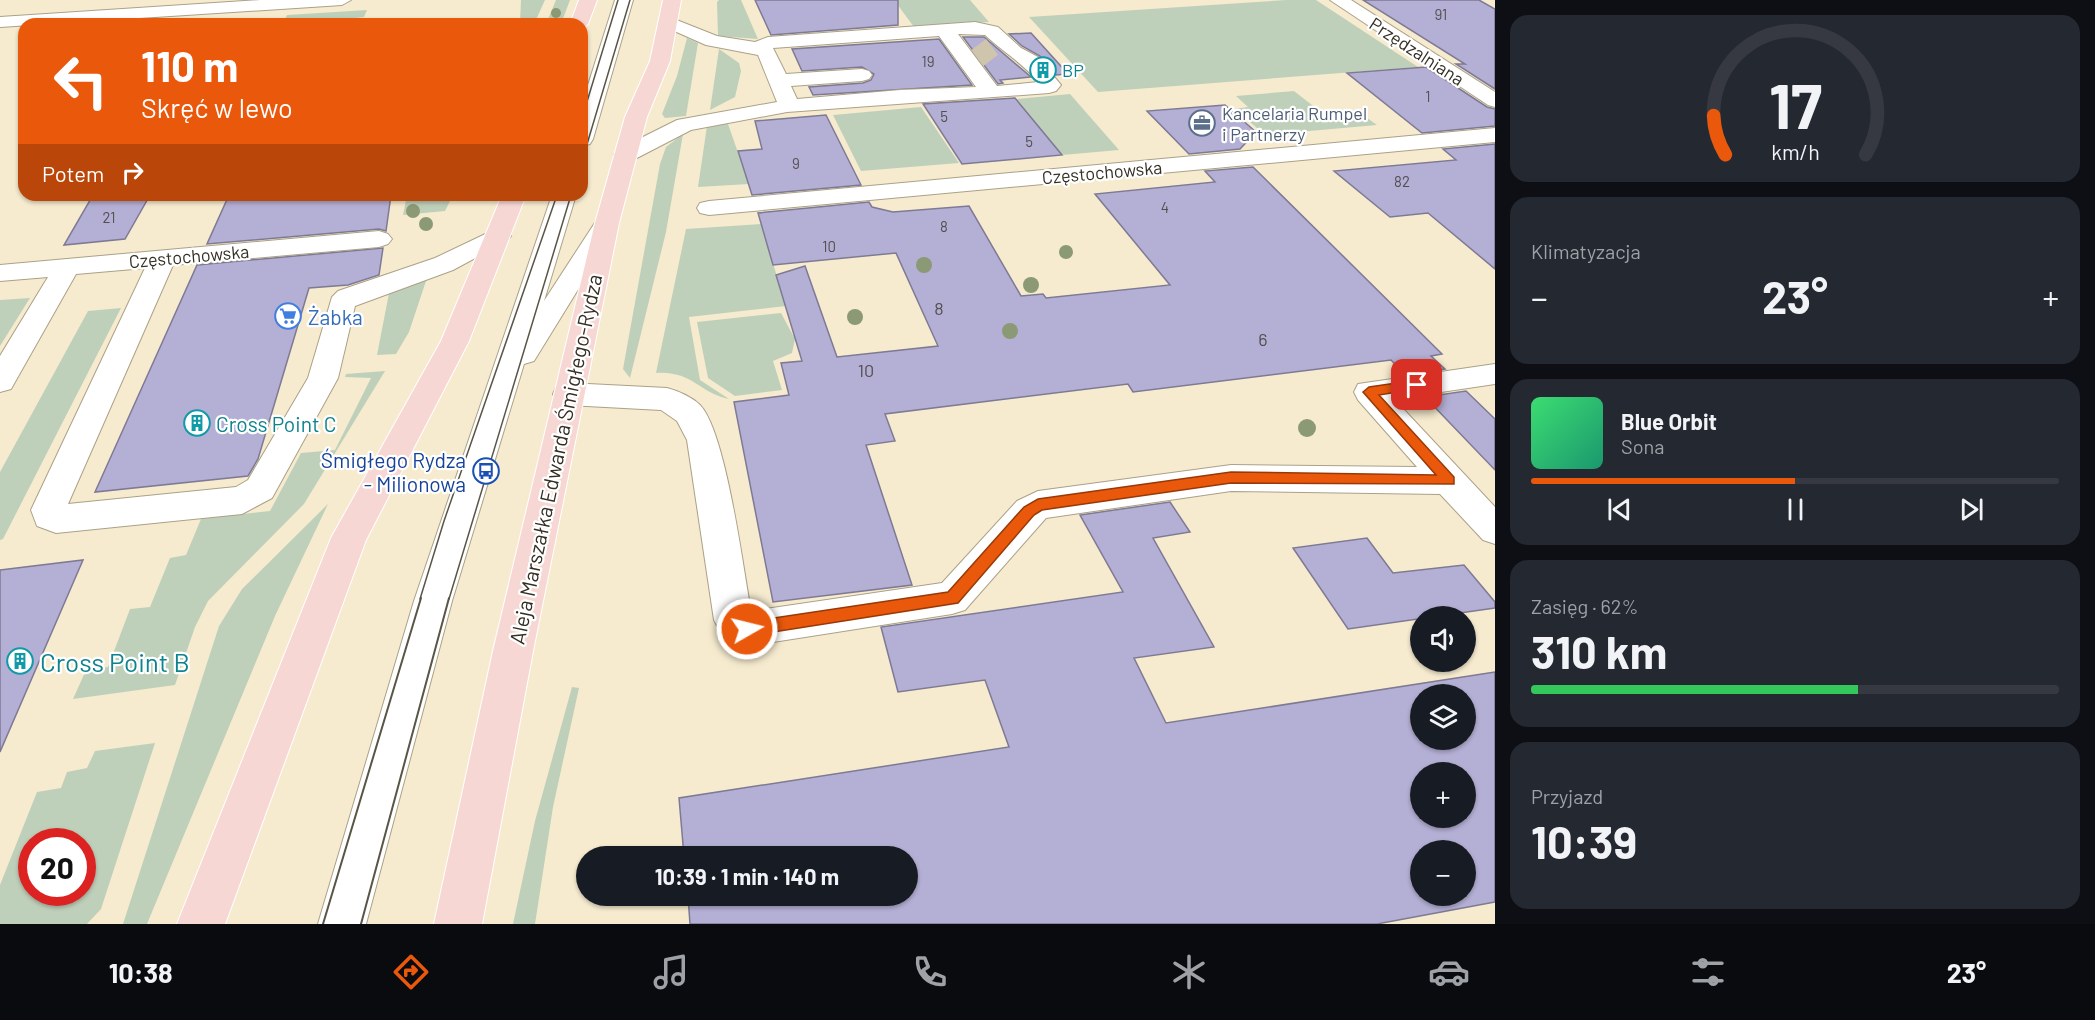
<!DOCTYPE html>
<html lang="pl">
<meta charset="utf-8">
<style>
:root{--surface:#171b24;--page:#242831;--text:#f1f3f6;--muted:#9ea1a6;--line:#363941;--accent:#ea580c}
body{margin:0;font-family:Barlow,sans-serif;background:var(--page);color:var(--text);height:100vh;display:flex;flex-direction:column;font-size:22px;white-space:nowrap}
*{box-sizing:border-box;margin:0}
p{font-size:20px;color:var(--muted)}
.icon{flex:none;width:33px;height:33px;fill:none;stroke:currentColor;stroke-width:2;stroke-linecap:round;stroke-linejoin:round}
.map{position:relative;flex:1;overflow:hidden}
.sheet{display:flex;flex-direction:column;gap:15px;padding:15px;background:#0d0f14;width:600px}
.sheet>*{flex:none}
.guide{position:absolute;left:18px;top:18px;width:570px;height:183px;border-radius:18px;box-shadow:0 2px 4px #0004;background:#ea580c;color:#fff;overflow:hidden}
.fabs{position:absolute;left:1410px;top:606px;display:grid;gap:12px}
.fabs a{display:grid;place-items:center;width:66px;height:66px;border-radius:50%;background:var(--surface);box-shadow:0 2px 4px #0004;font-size:30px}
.speed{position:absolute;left:18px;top:828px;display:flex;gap:12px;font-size:30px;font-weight:700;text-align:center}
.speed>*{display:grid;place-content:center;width:78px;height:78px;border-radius:50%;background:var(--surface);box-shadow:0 2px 4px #0004;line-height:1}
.speed .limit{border:9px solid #d22;background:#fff;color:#111}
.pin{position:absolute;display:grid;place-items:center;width:51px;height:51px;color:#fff;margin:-26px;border-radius:12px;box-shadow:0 3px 9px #0006}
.me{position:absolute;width:66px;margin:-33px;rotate:82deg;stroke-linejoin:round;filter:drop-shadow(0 0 4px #0008)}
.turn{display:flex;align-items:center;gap:21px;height:126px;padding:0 24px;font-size:27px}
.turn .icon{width:78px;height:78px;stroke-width:2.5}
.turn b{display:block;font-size:42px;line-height:51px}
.then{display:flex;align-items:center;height:57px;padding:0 24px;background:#0003;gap:12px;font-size:22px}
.big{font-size:45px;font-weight:700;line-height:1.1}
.sheet .card{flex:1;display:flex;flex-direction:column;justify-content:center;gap:9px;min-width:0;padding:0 21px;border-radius:18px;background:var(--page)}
.sheet .dial{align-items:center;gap:0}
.dial svg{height:156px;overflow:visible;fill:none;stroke:var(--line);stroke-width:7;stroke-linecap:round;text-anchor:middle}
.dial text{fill:var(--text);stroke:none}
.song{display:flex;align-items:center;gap:18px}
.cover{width:72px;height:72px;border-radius:9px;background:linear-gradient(135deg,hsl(140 70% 55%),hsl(160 70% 35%))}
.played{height:6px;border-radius:3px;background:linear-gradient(90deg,var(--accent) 50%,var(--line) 50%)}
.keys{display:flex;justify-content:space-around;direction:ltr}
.heat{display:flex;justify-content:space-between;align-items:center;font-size:33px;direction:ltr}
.charge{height:9px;border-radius:4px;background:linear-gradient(90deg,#34c759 62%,var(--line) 0)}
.trip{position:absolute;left:576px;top:846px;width:342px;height:60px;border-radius:30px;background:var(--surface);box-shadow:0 2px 4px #0004;font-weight:700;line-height:60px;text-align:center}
.tabs{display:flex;height:96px;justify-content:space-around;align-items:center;background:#090b0e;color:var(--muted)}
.tabs .icon{width:42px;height:42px}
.tabs .active{color:var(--accent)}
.tabs b{font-size:27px;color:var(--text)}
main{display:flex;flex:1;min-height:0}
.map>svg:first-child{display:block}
.green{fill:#bfd0ba;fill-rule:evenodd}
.building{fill:#b4afd4;stroke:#7e7a93;stroke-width:1.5;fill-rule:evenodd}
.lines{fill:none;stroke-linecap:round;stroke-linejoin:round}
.minor-tunnel{stroke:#cfc5ad;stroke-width:20;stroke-dasharray:20 10;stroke-linecap:butt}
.minor-casing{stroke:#aba187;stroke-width:2}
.major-casing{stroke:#fff;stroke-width:2}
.minor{fill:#fff;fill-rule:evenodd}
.major{fill:#f7d7d4;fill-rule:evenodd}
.tram-far1{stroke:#5a5546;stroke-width:1.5}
.tram{stroke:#5a5546;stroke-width:2}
.tree{fill:#8b9a74}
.route{fill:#ea580c;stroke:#983908;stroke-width:1.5}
.labels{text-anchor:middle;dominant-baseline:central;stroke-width:4.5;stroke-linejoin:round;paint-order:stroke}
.far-number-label{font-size:15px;fill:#534f50}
.far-street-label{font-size:18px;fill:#332f24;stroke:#fff}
.far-culture-label{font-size:18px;fill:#0d838f;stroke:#fff;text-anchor:start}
.far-service-label{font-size:18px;fill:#4e5e75;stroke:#fff;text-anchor:start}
.number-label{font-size:18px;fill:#534f50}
.shop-label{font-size:21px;fill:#366cbe;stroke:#fff;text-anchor:start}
.culture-label{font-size:21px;fill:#0d838f;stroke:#fff;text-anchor:start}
.transit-label{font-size:21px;fill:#164399;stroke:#fff;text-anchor:end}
.street-label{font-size:21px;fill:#332f24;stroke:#fff}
.near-culture-label{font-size:26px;fill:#0d838f;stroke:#fff;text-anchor:start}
</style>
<main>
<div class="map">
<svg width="1495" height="924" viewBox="0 0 1495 924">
<rect width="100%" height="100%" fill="#f6ebcf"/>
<!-- green -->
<g class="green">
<polygon points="521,0 545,0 534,24 520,24"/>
<polygon points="556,0 570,0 561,24 546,24"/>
<polygon points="719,0 741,0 758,39 718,36 717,2"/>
<polygon points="894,0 970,0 989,22 914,27"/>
<polygon points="1286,0 1316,0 1418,67 1098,92 1029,17"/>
<polygon points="367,10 364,17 346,19 344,24 283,24 287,15"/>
<polygon points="687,38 698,43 686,116 665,118 662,114 677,76"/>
<polygon points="719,49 739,63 741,71 735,97 710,110"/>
<polygon points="1294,91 1326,116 1360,113 1377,125 1265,135 1235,109 1248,107 1236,96"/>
<polygon points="1070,94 1119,150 1062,155 1017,99"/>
<polygon points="921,107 959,163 861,171 833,115"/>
<polygon points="728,124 749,184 698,187 707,126"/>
<polygon points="683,134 666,232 630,378 623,369 660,164 666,147"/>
<polygon points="407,195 453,195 445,211 403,215"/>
<path d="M761,224L786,306L689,317L700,380L729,399C698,393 694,371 656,373L686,229Z"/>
<polygon points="428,275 409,332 396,354 377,355 390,288"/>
<polygon points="30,298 0,346 0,300"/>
<polygon points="121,308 3,539 0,540 0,472 88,311"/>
<polygon points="781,313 795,339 792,353 773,361 782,390 735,396 708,378 697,322"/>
<polygon points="385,371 304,504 208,601 195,627 175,685 73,699 86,670 108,667 130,609 150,607 170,558 186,555 201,519 270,511 301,453 335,450 371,378 345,377 346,374"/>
<polygon points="328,504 275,616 147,924 123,924 219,626 242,589"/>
<polygon points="572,687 579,688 553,807 535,924 513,924 535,821"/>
<path d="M155,743L101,909L87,924H0V885L37,792L61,788L67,772L87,768L95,751ZM32,842H82V892H32Z"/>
</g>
<!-- building -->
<g class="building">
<polygon points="755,0 898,0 898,25 771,35"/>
<polygon points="1363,0 1479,0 1495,9 1495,89 1456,64 1465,64"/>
<polygon points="1031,33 1068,74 1056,75 1040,56 1022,46 1009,34"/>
<polygon points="963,37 984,37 1031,77 1000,80 1003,83 998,84"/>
<polygon points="939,39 972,85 813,95 809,87 863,83 871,80 874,74 862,67 802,71 792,49"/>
<polygon points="1426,67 1487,107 1495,109 1495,126 1422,133 1347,73"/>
<polygon points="1015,98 1062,155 962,164 923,104"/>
<polygon points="1225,105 1256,132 1240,149 1189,154 1147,111"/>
<polygon points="826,115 861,185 752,195 738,151 762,149 755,121"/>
<polygon points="1495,144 1495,269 1428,213 1390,217 1334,171 1456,160 1443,149"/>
<polygon points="1253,167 1442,354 1431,356 1445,369 1405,375 1391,360 1133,392 1128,384 885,414 895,441 866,445 912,585 773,602 734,402 789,395 781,363 802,361 776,275 805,266 837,357 938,346 896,253 773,265 758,213 869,202 872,207 893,212 969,206 1021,296 1043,294 1046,298 1170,285 1095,194 1215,182 1205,171"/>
<polygon points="93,195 150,195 125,239 64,245"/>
<polygon points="229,195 391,195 386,231 379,229 207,244"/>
<polygon points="383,248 379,275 348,285 309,288 258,459 248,476 95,492 197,265"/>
<polygon points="1466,391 1495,419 1495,470 1425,397"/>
<path d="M1170,502L1190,532L1153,538L1214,647L1134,658L1166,723L1495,672V902L1377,924H690L688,896H908V856H684L679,798L1009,747L985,680L898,692L881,627L1123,592L1080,515ZM1420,694H1466V740H1420ZM1420,772H1466V818H1420ZM1420,850H1466V896H1420Z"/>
<polygon points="1367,538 1393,573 1464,565 1495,602 1495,608 1348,629 1293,548"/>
<polygon points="83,560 0,752 0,570"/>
</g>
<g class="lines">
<!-- minor-tunnel -->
<polyline class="minor-tunnel" points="978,45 994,66"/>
<!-- minor casing -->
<g class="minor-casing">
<g id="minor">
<polygon points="260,0 351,0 342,5 0,27 0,17"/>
<polygon points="615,0 633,0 593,139 590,144 582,146 582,104"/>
<polygon points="1330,0 1351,0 1495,92 1495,107 1488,105"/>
<path d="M669,17L717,36L755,42L768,37L975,22L998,27L1021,48L1038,57L1061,85L1056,91L1049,93L787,112L691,130L633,160H617L614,155L617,150L677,120L777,102L758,55L706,45L663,26L660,22L663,18ZM958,34L985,35C1003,52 1023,63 1038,82L997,86ZM939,36L976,87L900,90L797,99L791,86L862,81L869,79L872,75L869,71L862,69L786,74L773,48Z"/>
<polygon points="1495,128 1495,142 709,215 700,213 697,208 700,203 709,201"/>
<polygon points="552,195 576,195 544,301 598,218 607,216 616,218 619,223 534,361 524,364 452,601 366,924 318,924 414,601"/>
<polygon points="498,228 507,231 511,236 507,241 453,270 355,306 338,378 272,498 242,514 56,533 37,526 31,510 145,268 76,274 11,389 0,392 0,356 48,277 0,281 0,265 379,231 388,234 392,239 388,244 379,247 173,265 68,504 236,487 248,480 308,378 332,297 338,291 435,258"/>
<path d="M1495,364V384L1394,399L1495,507V544L1483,540L1440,494L1231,491L1046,518L965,610L952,614L747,646L724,639L714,620L687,440L677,421L661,410L568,405L557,402L553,394L557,386L568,383L667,388C678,391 692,397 700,405C726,432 743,568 751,611L942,583L1017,501L1038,491L1231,465L1417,467L1358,400L1354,392L1358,384Z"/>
</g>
</g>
<!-- major casing -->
<g class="major-casing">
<g id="major">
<polygon points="579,0 597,0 588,24 582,29 582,24 570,24"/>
<polygon points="663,0 681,0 670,61 647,117 619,223 533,651 482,924 434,924 493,651 595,223 625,117 650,61"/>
<polygon points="502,195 526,195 469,341 366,540 225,924 177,924 331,538 441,341"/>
</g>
</g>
<!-- minor -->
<use href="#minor" class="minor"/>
<!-- major -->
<use href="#major" class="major"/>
<!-- tram-far1 -->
<g class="tram-far1">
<polyline points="582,118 618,0"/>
<polyline points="582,161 630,0"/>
<polyline points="420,599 444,521 557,195"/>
<polyline points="449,599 571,195"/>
</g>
<!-- tram -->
<g class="tram">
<polyline points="323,924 421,598"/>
<polyline points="361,924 449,598"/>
</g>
</g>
<!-- trees -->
<g class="tree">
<circle cx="556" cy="13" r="5"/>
<circle cx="413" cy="211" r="7"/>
<circle cx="426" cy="224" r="7"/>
<circle cx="1066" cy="252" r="7"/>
<circle cx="924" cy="265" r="8"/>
<circle cx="1031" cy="285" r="8"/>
<circle cx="855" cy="317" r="8"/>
<circle cx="1010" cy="331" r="8"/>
<circle cx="1307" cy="428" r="9"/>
</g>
<!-- route -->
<polygon class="route" points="1417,380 1423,385 1421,388 1379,395 1454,477 1454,484 1231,483 1042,510 1034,515 958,603 747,636 741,634 739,629 741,624 747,622 948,592 1024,507 1038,499 1231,472 1436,475 1363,392 1369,387"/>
<!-- icons -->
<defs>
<g id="building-ring" transform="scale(1.35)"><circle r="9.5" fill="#fff" stroke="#0f9aa8" stroke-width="1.5"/><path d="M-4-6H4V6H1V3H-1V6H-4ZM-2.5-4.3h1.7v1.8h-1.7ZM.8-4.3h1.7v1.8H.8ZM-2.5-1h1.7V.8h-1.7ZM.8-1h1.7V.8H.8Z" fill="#0f9aa8"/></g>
<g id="office-ring" transform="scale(1.35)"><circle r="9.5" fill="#fff" stroke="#5c6f8a" stroke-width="1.5"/><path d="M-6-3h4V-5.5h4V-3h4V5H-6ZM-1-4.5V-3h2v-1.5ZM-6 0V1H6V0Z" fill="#5c6f8a"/></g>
<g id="supermarket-ring" transform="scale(1.35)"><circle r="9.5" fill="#fff" stroke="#3f7fe0" stroke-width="1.5"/><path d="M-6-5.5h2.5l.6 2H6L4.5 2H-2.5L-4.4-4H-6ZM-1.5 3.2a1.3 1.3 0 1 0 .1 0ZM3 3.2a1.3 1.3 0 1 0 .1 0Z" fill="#3f7fe0"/></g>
<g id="bus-ring" transform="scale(1.35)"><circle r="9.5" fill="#fff" stroke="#1a4fb4" stroke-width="1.5"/><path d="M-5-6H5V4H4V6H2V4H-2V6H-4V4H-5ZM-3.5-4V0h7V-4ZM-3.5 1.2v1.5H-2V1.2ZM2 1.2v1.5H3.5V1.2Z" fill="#1a4fb4"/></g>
</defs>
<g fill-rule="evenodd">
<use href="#building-ring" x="1043" y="70"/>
<use href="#office-ring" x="1202" y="123"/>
<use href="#supermarket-ring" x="288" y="316"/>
<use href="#building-ring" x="197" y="423"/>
<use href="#bus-ring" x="486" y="471"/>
<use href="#building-ring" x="20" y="661"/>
</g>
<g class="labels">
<!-- far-number labels -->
<g class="far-number-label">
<text x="1441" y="14">91</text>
<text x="928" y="61">19</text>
<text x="1428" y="96">1</text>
<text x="944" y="116">5</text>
<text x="1029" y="141">5</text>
<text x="796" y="163">9</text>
<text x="1402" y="181">82</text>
<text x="1165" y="207">4</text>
<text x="109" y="217">21</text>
<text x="944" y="226">8</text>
<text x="829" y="246">10</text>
</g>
<!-- far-street labels -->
<g class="far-street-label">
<text transform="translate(1417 51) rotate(33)">Przędzalniana</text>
<text transform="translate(1102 172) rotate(-5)">Częstochowska</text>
<text transform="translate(189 256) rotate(-5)">Częstochowska</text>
</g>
<!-- far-culture labels -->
<g class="far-culture-label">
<text x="1062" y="70">BP</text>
</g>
<!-- far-service labels -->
<g class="far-service-label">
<text x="1222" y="113">Kancelaria Rumpel<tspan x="1222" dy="21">i Partnerzy</tspan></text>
</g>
<!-- number labels -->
<g class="number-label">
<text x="939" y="308">8</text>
<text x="1263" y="339">6</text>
<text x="866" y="370">10</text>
</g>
<!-- shop labels -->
<g class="shop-label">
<text x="308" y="316">Żabka</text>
</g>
<!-- culture labels -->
<g class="culture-label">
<text x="216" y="423">Cross Point C</text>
</g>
<!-- transit labels -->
<g class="transit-label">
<text x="466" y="459">Śmigłego Rydza<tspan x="466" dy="24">- Milionowa</tspan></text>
</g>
<!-- street labels -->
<g class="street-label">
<text transform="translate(555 459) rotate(-78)">Aleja Marszałka Edwarda Śmigłego-Rydza</text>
</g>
<!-- near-culture labels -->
<g class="near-culture-label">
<text x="40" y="661">Cross Point B</text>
</g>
</g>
</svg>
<div class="fabs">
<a><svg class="icon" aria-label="sound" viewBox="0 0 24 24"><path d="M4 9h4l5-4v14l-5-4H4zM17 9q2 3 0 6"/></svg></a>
<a><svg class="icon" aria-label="layers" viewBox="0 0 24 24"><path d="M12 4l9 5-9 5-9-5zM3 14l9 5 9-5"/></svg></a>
<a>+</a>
<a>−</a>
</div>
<div class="speed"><div class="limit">20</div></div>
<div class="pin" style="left:1417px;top:385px;background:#d93025"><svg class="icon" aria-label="arrive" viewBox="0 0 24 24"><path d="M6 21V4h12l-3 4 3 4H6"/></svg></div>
<svg class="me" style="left:747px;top:629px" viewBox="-20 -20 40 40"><circle r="17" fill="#ea580c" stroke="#fff" stroke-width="3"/><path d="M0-11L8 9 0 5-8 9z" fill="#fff"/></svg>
<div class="trip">10:39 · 1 min · 140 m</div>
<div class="guide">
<div class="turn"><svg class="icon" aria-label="left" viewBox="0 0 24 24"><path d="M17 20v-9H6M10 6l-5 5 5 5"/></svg><div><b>110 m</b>Skręć w lewo</div></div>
<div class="then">Potem<svg class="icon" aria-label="right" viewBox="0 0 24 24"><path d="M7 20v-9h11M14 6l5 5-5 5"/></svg></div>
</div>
</div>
<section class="sheet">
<div class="card dial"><svg viewBox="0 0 100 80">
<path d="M14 69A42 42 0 1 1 86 69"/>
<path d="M14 69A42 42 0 0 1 8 49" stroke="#ea580c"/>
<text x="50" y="56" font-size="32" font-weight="700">17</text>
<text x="50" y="72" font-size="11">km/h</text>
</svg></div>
<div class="card"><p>Klimatyzacja</p>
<div class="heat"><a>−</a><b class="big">23°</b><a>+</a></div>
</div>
<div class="card">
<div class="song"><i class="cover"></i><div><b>Blue Orbit</b><p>Sona</p></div></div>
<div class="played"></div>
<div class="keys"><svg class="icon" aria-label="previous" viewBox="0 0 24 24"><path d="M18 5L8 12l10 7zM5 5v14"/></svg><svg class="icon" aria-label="pause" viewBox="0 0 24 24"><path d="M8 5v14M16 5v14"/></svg><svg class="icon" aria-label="next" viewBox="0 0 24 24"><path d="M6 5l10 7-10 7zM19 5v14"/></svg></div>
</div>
<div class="card"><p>Zasięg · 62%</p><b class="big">310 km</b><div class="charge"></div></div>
<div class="card"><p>Przyjazd</p><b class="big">10:39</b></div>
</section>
</main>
<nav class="tabs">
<b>10:38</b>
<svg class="icon active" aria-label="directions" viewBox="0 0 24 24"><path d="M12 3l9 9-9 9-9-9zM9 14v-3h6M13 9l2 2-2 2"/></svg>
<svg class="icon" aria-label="music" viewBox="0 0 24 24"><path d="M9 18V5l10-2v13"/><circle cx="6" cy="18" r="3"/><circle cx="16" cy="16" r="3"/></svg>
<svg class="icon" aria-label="phone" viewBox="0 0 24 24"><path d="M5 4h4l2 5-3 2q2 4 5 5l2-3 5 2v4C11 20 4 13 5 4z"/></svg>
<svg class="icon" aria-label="climate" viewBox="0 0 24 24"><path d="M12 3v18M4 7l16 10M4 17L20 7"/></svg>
<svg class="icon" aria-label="car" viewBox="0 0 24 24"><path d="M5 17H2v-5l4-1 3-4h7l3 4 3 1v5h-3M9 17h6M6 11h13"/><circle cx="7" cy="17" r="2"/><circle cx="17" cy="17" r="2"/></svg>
<svg class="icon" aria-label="filters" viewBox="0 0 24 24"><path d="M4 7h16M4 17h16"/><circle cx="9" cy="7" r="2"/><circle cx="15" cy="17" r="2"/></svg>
<b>23°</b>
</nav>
